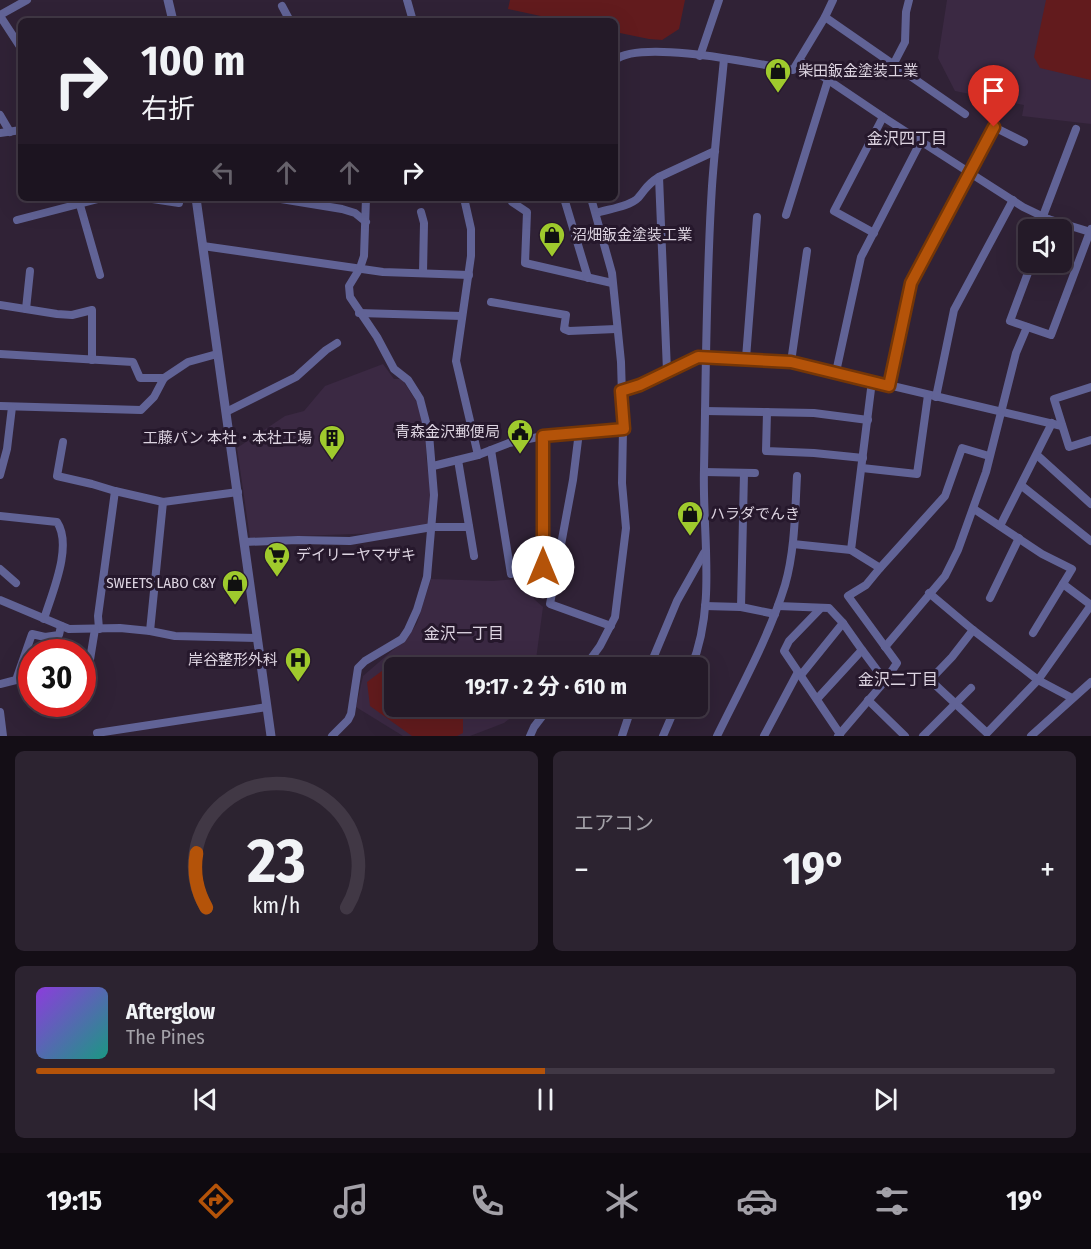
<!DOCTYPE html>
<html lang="ja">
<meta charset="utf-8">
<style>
:root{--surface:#241a28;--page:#2c2330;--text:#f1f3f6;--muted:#a3a1a8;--line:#413845;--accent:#b45309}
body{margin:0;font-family:"Fira Sans Condensed","Noto Sans JP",sans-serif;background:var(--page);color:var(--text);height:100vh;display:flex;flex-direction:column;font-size:22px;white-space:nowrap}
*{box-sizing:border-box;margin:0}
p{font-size:20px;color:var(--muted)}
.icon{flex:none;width:33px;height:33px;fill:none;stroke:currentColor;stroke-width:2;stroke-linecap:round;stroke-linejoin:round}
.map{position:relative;height:736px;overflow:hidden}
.sheet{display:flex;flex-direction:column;gap:15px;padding:15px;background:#140e16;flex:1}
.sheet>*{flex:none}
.top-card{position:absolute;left:18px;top:18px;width:600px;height:183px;border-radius:9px;box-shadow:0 6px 24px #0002,0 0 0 2px var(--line);background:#241a28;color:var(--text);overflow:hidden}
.controls{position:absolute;left:1018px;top:219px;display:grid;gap:12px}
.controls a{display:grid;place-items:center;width:54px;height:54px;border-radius:9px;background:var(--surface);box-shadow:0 6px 24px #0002,0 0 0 2px var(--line);font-size:30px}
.speed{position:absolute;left:18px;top:639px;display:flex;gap:12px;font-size:30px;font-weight:700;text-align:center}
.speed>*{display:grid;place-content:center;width:78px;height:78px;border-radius:50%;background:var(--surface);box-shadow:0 6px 24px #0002,0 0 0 2px var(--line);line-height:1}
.speed .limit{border:9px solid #d22;background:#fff;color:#111}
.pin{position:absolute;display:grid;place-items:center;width:51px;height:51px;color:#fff;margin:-62px -26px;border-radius:50% 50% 50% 0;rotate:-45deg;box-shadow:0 0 6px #0007}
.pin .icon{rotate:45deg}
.me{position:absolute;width:66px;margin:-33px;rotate:0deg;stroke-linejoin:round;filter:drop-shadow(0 0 4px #0008)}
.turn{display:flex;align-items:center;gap:21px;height:126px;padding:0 24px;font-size:27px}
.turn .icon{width:78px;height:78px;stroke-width:2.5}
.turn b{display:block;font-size:42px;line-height:51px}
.lanes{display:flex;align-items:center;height:57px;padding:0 24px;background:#0003;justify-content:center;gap:30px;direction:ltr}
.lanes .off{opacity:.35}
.big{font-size:45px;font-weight:700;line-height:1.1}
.sheet .widget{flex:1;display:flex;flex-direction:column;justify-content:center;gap:9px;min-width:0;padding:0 21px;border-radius:9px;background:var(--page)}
.sheet .dial{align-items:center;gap:0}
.dial svg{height:156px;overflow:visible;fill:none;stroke:var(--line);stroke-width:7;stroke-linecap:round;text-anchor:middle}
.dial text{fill:var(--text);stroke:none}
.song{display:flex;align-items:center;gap:18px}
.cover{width:72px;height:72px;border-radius:9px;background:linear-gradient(135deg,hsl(270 70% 55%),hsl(170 70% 35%))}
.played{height:6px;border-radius:3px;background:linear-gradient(90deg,var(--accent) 50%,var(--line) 50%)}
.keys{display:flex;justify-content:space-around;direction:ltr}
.heat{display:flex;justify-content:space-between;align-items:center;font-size:33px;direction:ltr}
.sheet .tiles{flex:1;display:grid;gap:15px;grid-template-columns:1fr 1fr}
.widget:last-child{grid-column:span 2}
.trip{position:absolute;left:384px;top:657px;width:324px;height:60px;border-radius:9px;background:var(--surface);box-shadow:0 6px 24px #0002,0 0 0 2px var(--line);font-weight:700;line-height:60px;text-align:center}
.menu{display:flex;height:96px;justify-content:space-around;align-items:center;background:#0e0a10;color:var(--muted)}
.menu .icon{width:42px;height:42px}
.menu .active{color:var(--accent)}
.menu b{font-size:27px;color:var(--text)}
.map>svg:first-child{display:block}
.built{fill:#3b2943}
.green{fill:#621b1d}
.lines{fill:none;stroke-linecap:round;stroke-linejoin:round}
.minor{stroke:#616396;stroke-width:8}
.tertiary{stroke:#616396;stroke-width:9}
.route-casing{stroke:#753606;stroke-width:15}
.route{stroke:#b45309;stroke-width:10}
.labels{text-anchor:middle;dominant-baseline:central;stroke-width:6;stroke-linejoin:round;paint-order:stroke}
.poi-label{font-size:15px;fill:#ddd4e1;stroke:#26182c;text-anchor:start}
.neighbourhood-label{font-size:16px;fill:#ddd4e1;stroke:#26182c}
</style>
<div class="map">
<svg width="1091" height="736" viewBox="0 0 1091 736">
<rect width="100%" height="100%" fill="#302236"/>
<!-- built -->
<g class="built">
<polygon points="947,0 1091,0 1091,124 1022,116 1024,105 955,91 938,58"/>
<polygon points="383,364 394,379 402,379 418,404 426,436 426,455 431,498 428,525 379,533 250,538 237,448 285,416 304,411 325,386"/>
<polygon points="530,578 534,599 543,607 535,667 394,668 394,706 524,707 504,723 470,736 403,736 356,707 363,676 408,637 417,623 431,579 493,581"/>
</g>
<!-- green -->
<g class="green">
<polygon points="510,0 685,0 679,29 662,40 649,39 615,32 615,21 564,21 508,9"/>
<polygon points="1046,0 1091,0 1091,80 1040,68 1034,57"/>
<polygon points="398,659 404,667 394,668 394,706 463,707 463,733 457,736 412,736 370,706 367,682"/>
</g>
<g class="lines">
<!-- minor -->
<g class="minor">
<polyline points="407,0 413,21"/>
<polyline points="282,6 290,21"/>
<polyline points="0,15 27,0"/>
<polyline points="0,16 21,48"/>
<polyline points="825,17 965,114"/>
<polyline points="700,56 719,0"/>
<path d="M615,60C641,39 758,64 793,70L825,17L833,0"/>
<polyline points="800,61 883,117 1023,207 1048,219 1090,232"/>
<polyline points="893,65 905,42 906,12 909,0"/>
<polyline points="0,115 10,132"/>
<polyline points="0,133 21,130"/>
<polyline points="146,198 179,203 180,198"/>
<polyline points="275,198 342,209 355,213 366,222"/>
<polyline points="464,198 471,229 471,256 456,361 478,455"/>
<polyline points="511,198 512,202 527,212 525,263 612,283"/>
<polyline points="564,198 588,278"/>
<polyline points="80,205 100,275"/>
<polyline points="421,212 424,223 423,273"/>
<path d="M596,213C608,209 629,207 638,198C647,188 646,185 659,177"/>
<polyline points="786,215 828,80"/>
<polyline points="1043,216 1076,129"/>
<polyline points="17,220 102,198"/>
<polyline points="1044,230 1048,219"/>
<polyline points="874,233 834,211 883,117"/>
<polyline points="203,246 383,272 469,275"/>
<polyline points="1032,262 1010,321 1051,335 1091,229"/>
<polyline points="491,302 566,315 564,329 569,331 616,329"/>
<polyline points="0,305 57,314 72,315 92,310 92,360"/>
<polyline points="26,309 30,271"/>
<polyline points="359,313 462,316"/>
<polyline points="0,354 133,362 140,378 164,378"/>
<polyline points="746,358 757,217"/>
<polyline points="791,362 807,251"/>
<polyline points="667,371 659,177 715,151"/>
<polyline points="836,372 861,257 921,141"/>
<polyline points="889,386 911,283 994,127 1024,142"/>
<polyline points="1091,387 1054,399 1069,447 1091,440"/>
<polyline points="621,391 640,385 698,357 791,362 1062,426"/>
<polyline points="936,397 954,310 1013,200"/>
<polyline points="0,406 141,410 154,397 164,378 188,362 217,354"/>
<polyline points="705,411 814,413 868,420"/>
<polyline points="226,412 296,377 326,350 337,343"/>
<polyline points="767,412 766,451 814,453 863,458"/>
<polyline points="579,432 573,480 550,604 611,626"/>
<polyline points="63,442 57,476 92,484 115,491"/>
<polyline points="491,450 511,574"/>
<polyline points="1037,455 1091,504"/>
<polyline points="458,460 474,556"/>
<polyline points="433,466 478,455 509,443 543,436 623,429"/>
<polyline points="862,468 917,474 928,395"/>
<polyline points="704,472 755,473"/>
<polyline points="0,475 7,449 12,407"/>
<polyline points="1022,486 1091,541"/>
<polyline points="974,509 1042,554 1072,569 1033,633"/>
<path d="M0,516L57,522C73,546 52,593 44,619"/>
<polyline points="1000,526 1052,423"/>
<polyline points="244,542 298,540 350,541 432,527 469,527"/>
<polyline points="793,544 851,550"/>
<polyline points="543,567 543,436"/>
<polyline points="880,568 945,496 962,448 989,456"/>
<polyline points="0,569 16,583"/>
<polyline points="929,593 973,630 1038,680 1072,698"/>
<polyline points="990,598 1019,538"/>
<polyline points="0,600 69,629 120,628 150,631 175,636 257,638"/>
<polyline points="705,606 741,607 775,614"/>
<polyline points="778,606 829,608 843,623 801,675"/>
<polyline points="741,607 744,473"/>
<polyline points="820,609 789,641 784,651 840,734"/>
<polyline points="99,629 98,616 115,491 163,502 238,492"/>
<polyline points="973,630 952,657 930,680 987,733 1038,680 1091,605 1063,584"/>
<polyline points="150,631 163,502"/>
<polyline points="885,647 945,576 958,550 986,472 1016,353 1027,327"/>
<polyline points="862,650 885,681"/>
<polyline points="584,668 600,646 615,617 626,528 622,483 623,429 621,362 612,273 591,198"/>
<polyline points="649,668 677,601 704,553"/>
<path d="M691,668C717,605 702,534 704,469C706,374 706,280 712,186C715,144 720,101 724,59"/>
<polyline points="0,684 16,680 32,634 45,637 59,635 61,626"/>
<polyline points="85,690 95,629"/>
<polyline points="817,699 862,650 843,623"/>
<polyline points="868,700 905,736"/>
<polyline points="0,712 3,736"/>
<polyline points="97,733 267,707"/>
<polyline points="332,736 348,720 351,714 358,668 365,661 402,639 408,630 417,610 427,577 434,495 429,434 420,399 408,380 394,369 377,337 350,297 349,286 360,268 364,256 366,198"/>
<polyline points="530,736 534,727 550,706"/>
<polyline points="622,736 632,706"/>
<polyline points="663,736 676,706"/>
<path d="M717,736C741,687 769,637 785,585C795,550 795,512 797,476"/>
<polyline points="764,736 798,672"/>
<polyline points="838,736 885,681 897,663 848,596 866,585 880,568 851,550 872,381"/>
<polyline points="923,736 971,688"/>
<polyline points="1031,736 1091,682"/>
</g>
<!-- tertiary -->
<g class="tertiary">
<polyline points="168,0 173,21"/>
<polyline points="196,198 271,736"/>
</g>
</g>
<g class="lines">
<!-- route casing -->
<g class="route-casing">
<polyline id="route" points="543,567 543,436 624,429 621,391 640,385 698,357 791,362 889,386 911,283 994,127"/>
</g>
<!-- route -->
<use href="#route" class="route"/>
</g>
<!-- icons -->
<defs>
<g id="shop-pin" transform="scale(1.35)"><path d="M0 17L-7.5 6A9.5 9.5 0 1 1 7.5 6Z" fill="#9fca2d" stroke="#26182c"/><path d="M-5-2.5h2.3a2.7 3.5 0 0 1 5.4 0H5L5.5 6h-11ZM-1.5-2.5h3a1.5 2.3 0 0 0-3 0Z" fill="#111"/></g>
<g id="civic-pin" transform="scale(1.35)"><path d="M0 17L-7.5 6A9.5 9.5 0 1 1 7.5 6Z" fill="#9fca2d" stroke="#26182c"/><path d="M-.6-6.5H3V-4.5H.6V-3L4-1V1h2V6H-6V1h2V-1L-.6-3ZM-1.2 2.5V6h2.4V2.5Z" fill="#111"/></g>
<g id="building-pin" transform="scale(1.35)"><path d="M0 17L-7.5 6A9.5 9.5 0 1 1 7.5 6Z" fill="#9fca2d" stroke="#26182c"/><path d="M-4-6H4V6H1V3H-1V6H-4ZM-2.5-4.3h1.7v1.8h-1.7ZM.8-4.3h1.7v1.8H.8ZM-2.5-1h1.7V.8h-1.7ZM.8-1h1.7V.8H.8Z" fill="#111"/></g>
<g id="supermarket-pin" transform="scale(1.35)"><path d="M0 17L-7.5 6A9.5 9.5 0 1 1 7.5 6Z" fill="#9fca2d" stroke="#26182c"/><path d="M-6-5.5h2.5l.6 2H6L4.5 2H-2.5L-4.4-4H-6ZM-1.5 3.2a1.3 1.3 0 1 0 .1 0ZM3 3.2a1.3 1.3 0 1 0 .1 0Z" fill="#111"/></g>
<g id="hospital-pin" transform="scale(1.35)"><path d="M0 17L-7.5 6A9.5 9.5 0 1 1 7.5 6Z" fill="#9fca2d" stroke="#26182c"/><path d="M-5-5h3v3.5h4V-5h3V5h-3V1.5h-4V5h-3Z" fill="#111"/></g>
</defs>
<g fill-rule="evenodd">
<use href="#shop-pin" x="778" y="71"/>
<use href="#shop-pin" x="552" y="235"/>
<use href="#civic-pin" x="520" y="432"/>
<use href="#building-pin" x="332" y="438"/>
<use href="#shop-pin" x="690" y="514"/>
<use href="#supermarket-pin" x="277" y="555"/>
<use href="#shop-pin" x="235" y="583"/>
<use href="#hospital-pin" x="298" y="660"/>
</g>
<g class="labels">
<!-- poi labels -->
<g class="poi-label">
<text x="798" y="71">柴田鈑金塗装工業</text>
<text x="572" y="235">沼畑鈑金塗装工業</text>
<text x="500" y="432" text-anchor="end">青森金沢郵便局</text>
<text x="312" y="438" text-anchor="end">工藤パン 本社・本社工場</text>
<text x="710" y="514">ハラダでんき</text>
<text x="296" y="555">デイリーヤマザキ</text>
<text x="216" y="583" text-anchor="end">SWEETS LABO C&amp;Y</text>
<text x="278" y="660" text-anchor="end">岸谷整形外科</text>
</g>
<!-- neighbourhood labels -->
<g class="neighbourhood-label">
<text x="907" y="138">金沢四丁目</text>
<text x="464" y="633">金沢一丁目</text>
<text x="898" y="679">金沢二丁目</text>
</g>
</g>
</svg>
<div class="controls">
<a><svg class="icon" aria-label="sound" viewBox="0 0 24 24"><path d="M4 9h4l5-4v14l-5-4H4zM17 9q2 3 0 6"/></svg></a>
</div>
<div class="speed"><div class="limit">30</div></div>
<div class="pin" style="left:994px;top:127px;background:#d93025"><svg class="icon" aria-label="arrive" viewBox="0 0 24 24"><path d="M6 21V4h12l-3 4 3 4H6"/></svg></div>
<svg class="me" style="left:543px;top:567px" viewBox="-20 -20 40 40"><circle r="19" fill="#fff"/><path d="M0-13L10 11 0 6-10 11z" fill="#b45309"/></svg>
<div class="trip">19:17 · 2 分 · 610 m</div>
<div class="top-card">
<div class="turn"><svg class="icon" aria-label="right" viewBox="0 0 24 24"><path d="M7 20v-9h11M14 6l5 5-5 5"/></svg><div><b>100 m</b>右折</div></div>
<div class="lanes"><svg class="icon off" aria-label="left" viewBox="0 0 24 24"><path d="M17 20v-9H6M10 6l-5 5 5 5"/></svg><svg class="icon off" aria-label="ahead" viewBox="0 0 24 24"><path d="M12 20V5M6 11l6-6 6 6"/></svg><svg class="icon off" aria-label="ahead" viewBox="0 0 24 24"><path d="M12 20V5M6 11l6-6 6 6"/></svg><svg class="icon" aria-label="right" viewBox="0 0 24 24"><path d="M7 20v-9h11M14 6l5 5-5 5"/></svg></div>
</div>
</div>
<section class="sheet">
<div class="tiles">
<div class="widget dial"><svg viewBox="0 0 100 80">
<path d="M14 69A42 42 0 1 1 86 69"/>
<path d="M14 69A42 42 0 0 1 9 41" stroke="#b45309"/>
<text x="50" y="56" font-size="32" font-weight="700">23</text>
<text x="50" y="72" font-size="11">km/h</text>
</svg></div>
<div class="widget"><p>エアコン</p>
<div class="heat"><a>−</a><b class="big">19°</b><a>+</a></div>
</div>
<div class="widget">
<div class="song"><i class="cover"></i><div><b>Afterglow</b><p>The Pines</p></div></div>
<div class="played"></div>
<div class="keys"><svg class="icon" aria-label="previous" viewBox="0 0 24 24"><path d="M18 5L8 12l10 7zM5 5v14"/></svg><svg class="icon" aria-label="pause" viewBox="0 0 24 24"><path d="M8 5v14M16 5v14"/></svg><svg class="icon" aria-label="next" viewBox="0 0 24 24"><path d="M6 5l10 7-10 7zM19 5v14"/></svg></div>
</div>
</div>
</section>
<nav class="menu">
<b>19:15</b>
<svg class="icon active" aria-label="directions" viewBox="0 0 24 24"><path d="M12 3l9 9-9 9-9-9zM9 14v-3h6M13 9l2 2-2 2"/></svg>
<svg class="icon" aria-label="music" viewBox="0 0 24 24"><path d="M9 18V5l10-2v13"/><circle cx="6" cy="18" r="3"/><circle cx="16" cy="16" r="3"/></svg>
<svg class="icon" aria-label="phone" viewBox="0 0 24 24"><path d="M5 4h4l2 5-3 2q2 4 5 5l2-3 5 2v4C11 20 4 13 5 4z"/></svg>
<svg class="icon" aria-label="climate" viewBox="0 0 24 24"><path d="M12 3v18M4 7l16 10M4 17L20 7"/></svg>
<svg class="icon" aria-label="car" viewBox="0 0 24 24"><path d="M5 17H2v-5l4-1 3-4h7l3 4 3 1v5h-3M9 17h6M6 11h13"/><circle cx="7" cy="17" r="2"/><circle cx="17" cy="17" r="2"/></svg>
<svg class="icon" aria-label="filters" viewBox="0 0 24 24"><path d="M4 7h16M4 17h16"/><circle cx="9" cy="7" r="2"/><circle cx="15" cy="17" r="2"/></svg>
<b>19°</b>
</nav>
